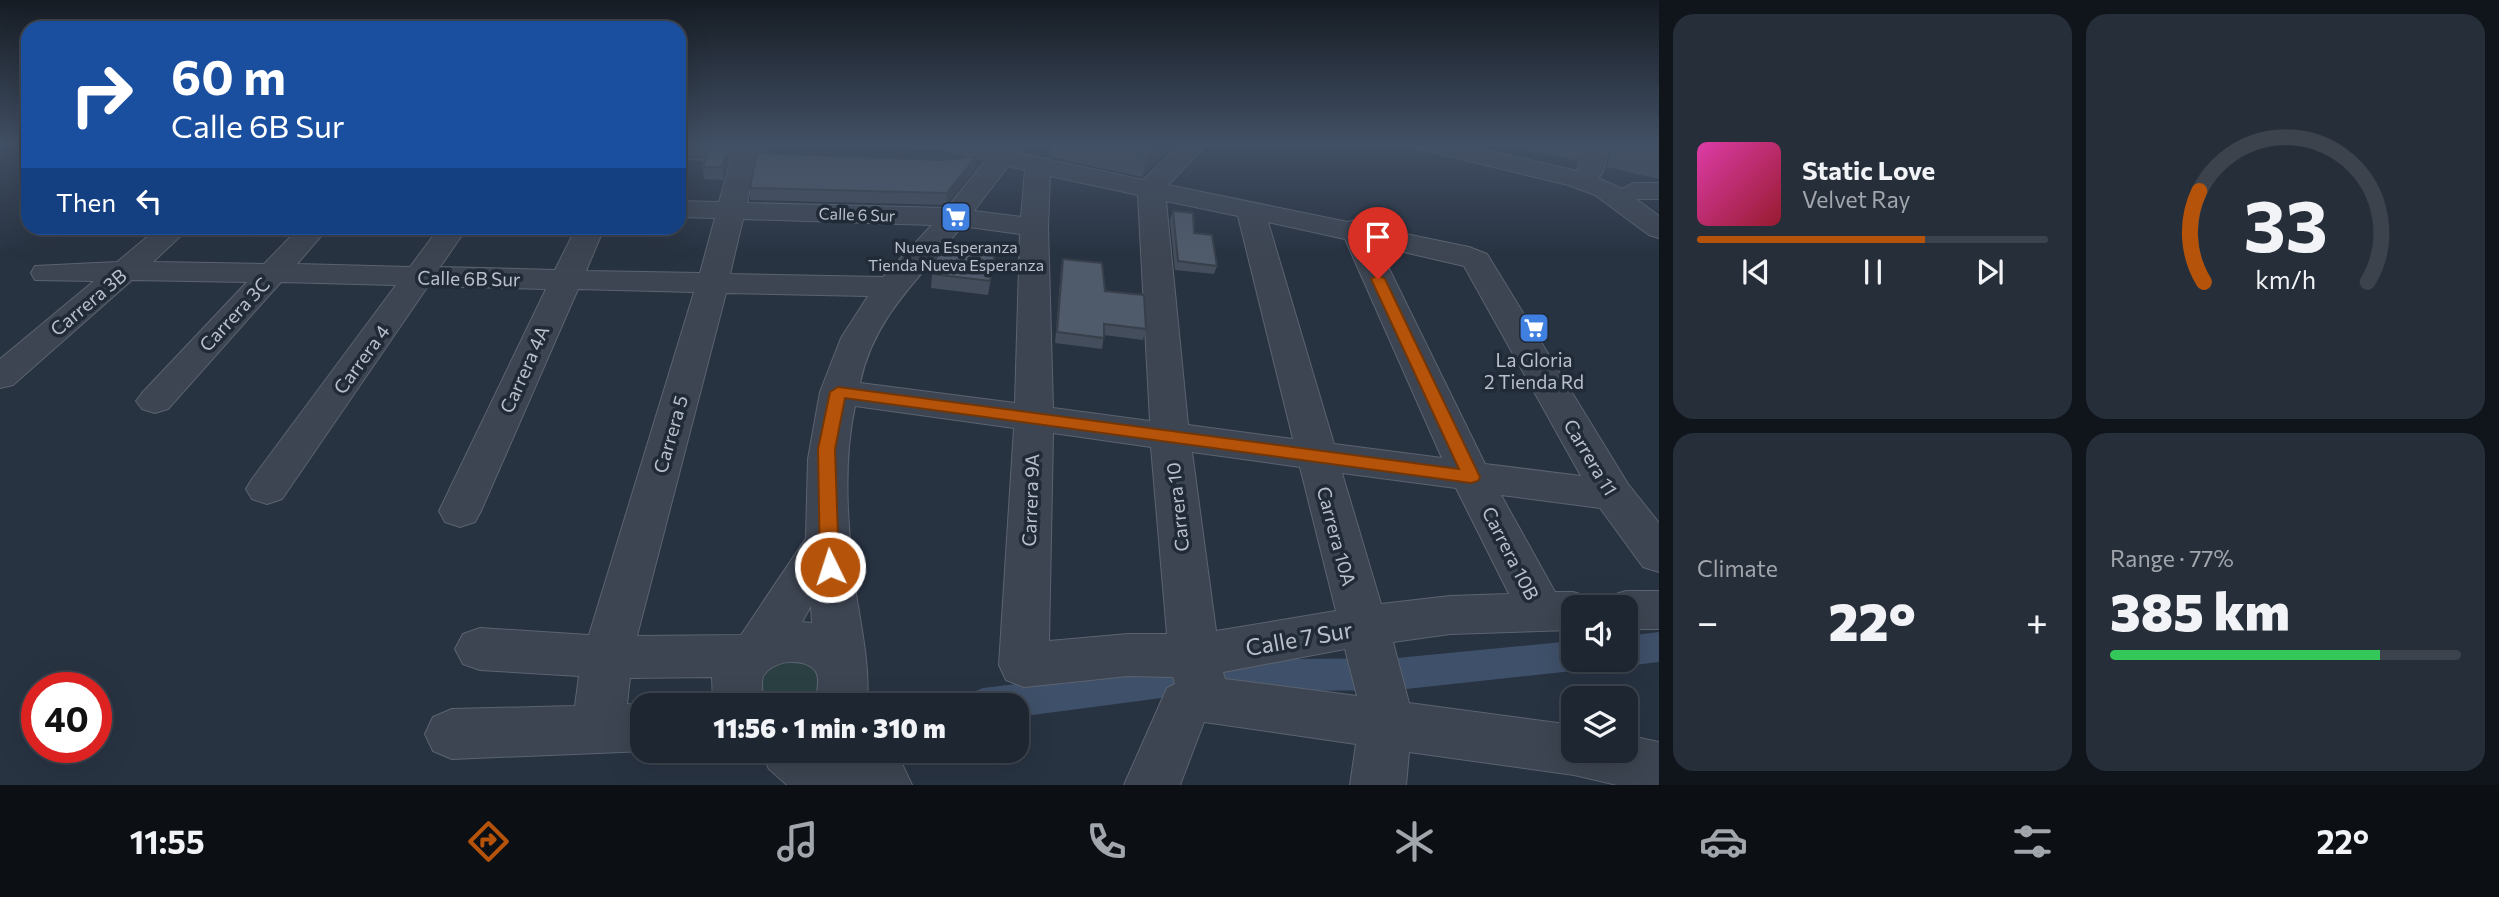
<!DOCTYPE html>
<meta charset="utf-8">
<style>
:root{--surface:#1e2632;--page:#262e3a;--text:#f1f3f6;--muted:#a1a5ac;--line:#3c434d;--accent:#b45309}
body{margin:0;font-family:Commissioner,sans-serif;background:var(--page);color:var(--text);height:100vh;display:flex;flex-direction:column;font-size:26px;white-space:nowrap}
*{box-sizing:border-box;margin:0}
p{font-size:23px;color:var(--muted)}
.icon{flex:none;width:38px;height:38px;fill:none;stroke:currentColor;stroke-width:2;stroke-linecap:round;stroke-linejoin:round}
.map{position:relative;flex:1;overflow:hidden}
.sheet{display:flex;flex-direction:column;gap:14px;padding:14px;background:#10151c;width:840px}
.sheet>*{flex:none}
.top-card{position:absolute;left:21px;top:21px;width:665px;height:214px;border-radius:21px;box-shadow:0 7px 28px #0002,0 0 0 2px var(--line);background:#1a4fa0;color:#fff;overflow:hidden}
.fabs{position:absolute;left:1561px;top:595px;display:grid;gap:14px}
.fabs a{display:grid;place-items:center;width:77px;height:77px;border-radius:14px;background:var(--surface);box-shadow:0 7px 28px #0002,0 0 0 2px var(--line);font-size:35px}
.speed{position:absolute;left:21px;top:672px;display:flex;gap:14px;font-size:35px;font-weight:700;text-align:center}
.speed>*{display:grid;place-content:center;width:91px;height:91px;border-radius:50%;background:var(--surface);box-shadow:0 7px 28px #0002,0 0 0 2px var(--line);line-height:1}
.speed .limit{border:10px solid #d22;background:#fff;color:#111}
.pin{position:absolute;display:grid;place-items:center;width:60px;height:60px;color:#fff;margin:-72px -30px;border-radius:50% 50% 50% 0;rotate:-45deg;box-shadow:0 0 7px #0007}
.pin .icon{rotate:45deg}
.me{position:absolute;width:77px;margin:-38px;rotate:356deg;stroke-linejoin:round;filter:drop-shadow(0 0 5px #0008)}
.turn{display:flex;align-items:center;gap:24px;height:147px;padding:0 35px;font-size:32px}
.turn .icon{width:91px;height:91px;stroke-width:2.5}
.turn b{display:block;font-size:49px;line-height:60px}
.then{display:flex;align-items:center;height:66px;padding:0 35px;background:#0003;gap:14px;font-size:26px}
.big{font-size:52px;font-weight:800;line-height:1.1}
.sheet .tile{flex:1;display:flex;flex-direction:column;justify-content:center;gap:10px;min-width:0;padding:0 24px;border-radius:21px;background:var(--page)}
.sheet .dial{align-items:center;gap:0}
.dial svg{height:182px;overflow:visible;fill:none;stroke:var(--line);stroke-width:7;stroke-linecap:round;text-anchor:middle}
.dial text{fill:var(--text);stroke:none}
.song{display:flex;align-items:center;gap:21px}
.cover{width:84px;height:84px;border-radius:10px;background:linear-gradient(135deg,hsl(320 70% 55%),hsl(350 70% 35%))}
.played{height:7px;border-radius:4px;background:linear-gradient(90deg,var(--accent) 65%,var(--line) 65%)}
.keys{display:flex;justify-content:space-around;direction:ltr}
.heat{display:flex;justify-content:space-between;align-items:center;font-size:38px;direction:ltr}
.charge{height:10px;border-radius:5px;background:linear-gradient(90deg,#34c759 77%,var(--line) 0)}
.sheet .tiles{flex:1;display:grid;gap:14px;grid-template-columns:repeat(2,1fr)}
.trip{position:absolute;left:630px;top:693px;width:399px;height:70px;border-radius:21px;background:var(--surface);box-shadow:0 7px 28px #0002,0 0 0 2px var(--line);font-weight:800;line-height:70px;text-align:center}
.dock{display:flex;height:112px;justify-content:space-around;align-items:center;background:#0c0f14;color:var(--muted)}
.dock .icon{width:49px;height:49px}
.dock .active{color:var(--accent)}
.dock b{font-size:32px;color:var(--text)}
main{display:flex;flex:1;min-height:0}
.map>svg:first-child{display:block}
.green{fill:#2a4043}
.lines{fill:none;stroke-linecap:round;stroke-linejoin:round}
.canal{fill:#3f506a;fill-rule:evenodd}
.minor-casing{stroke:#5b636f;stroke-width:2}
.minor{fill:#3d4552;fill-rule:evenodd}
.wall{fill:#444d5b}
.shaded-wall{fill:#373f4a}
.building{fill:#4f5a6a;stroke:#373f4a;stroke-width:2}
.route{fill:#b45309;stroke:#753606;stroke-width:2}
.labels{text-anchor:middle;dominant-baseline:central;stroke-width:7;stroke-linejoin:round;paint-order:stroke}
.far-street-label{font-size:16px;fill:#bac0cb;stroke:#212a37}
.far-poi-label{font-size:16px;fill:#bac0cb;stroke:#212a37}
.street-label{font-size:19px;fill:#bac0cb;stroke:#212a37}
.poi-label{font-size:19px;fill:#bac0cb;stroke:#212a37}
.near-street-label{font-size:23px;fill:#bac0cb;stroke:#212a37}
</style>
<main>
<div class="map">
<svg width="1659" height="785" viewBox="0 0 1659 785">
<rect width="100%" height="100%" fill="#283342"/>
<!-- green -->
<path class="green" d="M784,657L821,668L817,703L774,705C751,688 766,670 784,657Z"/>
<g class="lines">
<!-- canal -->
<g class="canal">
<polygon points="1659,632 1659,662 1626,666 1614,662 1626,660 1626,636"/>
<polygon points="1573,641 1573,660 1589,660 1586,667 1573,671 1397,690 1207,692 1017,717 1017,705 964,705 970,693 983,688 1207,660 1397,658"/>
</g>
<!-- minor casing -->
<g class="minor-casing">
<g id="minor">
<path d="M736,143H760V146L770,153L767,158L756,160L747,203L947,208L986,160L940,148L937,143H978L996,148L1000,143H1025L1018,153L1143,180L1182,143H1208L1168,185L1348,222L1355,220L1367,226L1469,247L1487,254L1628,484L1659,523V572L1643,567L1600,508L1501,495L1555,592H1573L1590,597L1595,607H1573V630L1450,634L1393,642L1409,703L1573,725V751H1626V735L1659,742V785H1617L1574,775L1409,752L1406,785H1350L1356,744L1204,722L1180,785H1124L1167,688L1175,684L1173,677L1128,676L1024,687L1006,680L999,665L1014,428L855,406C842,467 848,532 856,594C862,631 870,668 867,705H815C816,696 821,680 816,672C806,656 770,660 763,677C760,685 764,698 765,705H713L712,677L630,678L627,704L646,705H642V751H646L452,759L433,751L425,734L433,717L452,709L575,706L579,676L480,670L463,664L455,649L463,634L480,628L589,635L694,292L578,289L481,511L475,522L460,527L445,522L439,511L546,289L428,286L282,499L267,504L252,499L246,489L252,479L396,285L281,282L168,409L155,413L142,409L136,401L142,393L247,282L132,280L13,385L0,388V359L94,281L35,280L31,273L35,266L117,262L158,228H189L153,262L264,264L299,228H328L297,264L410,267L439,228H467L440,267L555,270L576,228H604L586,271L700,273L715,218L679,217V201L719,202L731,160L679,159V145ZM1008,166L1025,170L1021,217L974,211ZM1050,176L1138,195L1150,421L1053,408L1048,227ZM1166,201L1238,216L1293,439L1188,425ZM743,219L932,225L883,277L730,274ZM1268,222L1345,239L1442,458L1334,444ZM962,226L1020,234L1015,403L860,383C874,316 921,277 962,226ZM1378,246L1464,266L1581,476L1485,464ZM726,293L868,296L841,338L820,392L808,459L806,538L741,635L637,636ZM1053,433L1151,447L1167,634H1128L1049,641ZM1192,452L1300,467L1336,611L1216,631ZM1342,473L1456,488L1509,594L1450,596L1381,604ZM811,606L812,623L802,622ZM1345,649L1357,696L1225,679L1223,672Z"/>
<polygon points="1412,143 1455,143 1577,171 1585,143 1609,143 1603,172 1598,178 1622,189 1634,183 1659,183 1659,199 1636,199 1659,216 1659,238 1649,235 1595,195 1568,185 1415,148"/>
<polygon points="1626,591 1659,591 1659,629 1626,629 1626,607 1604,607 1609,596"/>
<polygon points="761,751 830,751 847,764 841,751 896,751 912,785 787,785 769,769"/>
</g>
</g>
<!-- minor -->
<use href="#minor" class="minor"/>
</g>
<!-- wall -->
<g class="wall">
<polygon points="761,143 940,143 939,150 762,144"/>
<polygon points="1052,143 1178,143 1150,166 1142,177 1049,157"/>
<polygon points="1502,143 1587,143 1577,161 1502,144"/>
<polygon points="1611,143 1659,143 1659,179 1607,167"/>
<polygon points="976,157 975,169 946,205 750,200 750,188 941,160"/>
<polygon points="728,163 723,180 704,179 703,167"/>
<polygon points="1173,211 1194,233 1217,266 1214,274 1175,270 1170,220"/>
<polygon points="996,248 988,295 931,288 932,274 949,252"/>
<polygon points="1063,259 1105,291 1146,329 1143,340 1104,335 1102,349 1055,343 1061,269"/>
</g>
<!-- shaded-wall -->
<g class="shaded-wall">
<polygon points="1157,143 1178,143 1150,166 1142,177 1147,155"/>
<polygon points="727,151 728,163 723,180 722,167"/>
<polygon points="976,157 975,169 946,205 947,193"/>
</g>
<!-- building -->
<g class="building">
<polygon points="1090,143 1157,143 1147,155"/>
<polygon points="1628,143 1659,143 1659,149"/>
<polygon points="708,151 727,151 722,167 703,167"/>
<polygon points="757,153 941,160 976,157 947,193 750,188"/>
<polygon points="1173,211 1193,213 1194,233 1212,235 1217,266 1178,261"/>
<polygon points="952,243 996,248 990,281 932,274 938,251 949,252"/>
<polygon points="1063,259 1102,263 1105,291 1144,295 1146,329 1104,324 1104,338 1057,332"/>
</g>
<!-- sky -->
<linearGradient id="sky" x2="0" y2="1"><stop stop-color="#161c24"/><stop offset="0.57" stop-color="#425065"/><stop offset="1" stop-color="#425065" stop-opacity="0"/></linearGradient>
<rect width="1659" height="253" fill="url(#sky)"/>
<!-- route -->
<polygon class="route" points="1378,275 1385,279 1480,477 1478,481 1471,483 845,398 835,449 839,567 837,572 823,572 820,567 818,449 830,392 838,387 1459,469 1371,279"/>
<!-- icons -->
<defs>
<g id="supermarket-square" transform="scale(1.575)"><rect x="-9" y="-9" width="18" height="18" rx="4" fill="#3f7fe0" stroke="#212a37"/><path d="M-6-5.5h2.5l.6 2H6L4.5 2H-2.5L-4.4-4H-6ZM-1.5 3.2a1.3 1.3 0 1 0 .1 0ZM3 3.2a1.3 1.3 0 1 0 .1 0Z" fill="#fff"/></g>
</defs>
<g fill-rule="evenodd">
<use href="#supermarket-square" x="956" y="217"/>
<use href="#supermarket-square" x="1534" y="328"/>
</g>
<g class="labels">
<!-- far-street labels -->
<g class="far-street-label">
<text transform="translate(857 214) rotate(2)">Calle 6 Sur</text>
</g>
<!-- far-poi labels -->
<g class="far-poi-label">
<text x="956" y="246">Nueva Esperanza<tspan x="956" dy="18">Tienda Nueva Esperanza</tspan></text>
</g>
<!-- street labels -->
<g class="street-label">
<text transform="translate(469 278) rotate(1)">Calle 6B Sur</text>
<text transform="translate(88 302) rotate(-40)">Carrera 3B</text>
<text transform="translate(234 314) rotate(-47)">Carrera 3C</text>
<text transform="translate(361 359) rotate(-54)">Carrera 4</text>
<text transform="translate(524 369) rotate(-66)">Carrera 4A</text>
<text transform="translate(670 434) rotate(-74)">Carrera 5</text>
<text transform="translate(1591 457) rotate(59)">Carrera 11</text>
<text transform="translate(1030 500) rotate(-88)">Carrera 9A</text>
<text transform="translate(1177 507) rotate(-96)">Carrera 10</text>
<text transform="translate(1337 536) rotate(75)">Carrera 10A</text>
<text transform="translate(1511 553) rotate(63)">Carrera 10B</text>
</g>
<!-- poi labels -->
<g class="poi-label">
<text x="1534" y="359">La Gloria<tspan x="1534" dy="22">2 Tienda Rd</tspan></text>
</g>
<!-- near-street labels -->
<g class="near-street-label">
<text transform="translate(1299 638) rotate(-10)">Calle 7 Sur</text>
</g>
</g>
</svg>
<div class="fabs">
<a><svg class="icon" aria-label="sound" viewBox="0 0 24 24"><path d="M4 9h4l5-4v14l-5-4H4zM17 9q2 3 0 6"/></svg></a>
<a><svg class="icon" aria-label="layers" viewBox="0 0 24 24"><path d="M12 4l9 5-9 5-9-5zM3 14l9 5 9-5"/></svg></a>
</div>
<div class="speed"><div class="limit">40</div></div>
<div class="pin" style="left:1378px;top:279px;background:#d93025"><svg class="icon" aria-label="arrive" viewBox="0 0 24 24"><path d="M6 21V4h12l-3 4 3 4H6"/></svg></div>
<svg class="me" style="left:830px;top:567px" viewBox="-20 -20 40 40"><circle r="17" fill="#b45309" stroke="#fff" stroke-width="3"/><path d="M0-11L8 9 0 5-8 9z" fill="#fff"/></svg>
<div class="trip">11:56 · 1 min · 310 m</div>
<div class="top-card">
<div class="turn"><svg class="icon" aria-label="right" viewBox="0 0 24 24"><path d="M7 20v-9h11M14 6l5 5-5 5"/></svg><div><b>60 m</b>Calle 6B Sur</div></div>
<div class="then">Then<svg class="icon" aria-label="left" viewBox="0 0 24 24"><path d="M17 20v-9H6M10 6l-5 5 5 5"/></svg></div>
</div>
</div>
<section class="sheet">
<div class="tiles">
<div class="tile">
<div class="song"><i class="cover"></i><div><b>Static Love</b><p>Velvet Ray</p></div></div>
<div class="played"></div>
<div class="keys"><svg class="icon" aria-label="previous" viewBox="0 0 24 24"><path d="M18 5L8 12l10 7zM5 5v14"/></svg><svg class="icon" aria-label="pause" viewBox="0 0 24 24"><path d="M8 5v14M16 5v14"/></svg><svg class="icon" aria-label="next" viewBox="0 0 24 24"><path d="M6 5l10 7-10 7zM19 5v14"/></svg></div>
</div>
<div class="tile dial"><svg viewBox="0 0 100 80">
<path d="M14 69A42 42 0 1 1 86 69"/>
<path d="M14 69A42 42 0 0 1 12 29" stroke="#b45309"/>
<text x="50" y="56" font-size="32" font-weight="700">33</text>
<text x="50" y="72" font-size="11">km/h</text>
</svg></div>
<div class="tile"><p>Climate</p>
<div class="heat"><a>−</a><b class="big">22°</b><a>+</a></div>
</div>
<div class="tile"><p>Range · 77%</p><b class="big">385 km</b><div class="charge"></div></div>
</div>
</section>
</main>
<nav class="dock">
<b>11:55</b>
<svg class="icon active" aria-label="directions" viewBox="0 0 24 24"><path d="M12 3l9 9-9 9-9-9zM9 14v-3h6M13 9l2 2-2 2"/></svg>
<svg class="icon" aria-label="music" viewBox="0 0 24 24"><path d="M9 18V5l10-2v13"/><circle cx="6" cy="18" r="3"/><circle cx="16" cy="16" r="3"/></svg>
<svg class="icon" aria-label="phone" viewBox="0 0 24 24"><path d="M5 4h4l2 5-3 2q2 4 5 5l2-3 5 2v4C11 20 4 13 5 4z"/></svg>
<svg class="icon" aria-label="climate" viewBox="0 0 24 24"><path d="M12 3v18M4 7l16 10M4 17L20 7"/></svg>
<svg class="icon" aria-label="car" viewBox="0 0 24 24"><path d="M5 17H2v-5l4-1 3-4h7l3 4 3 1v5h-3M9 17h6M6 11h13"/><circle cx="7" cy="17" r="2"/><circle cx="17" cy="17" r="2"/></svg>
<svg class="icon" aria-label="filters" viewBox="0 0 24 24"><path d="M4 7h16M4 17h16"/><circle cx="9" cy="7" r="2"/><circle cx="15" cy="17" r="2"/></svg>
<b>22°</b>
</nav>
